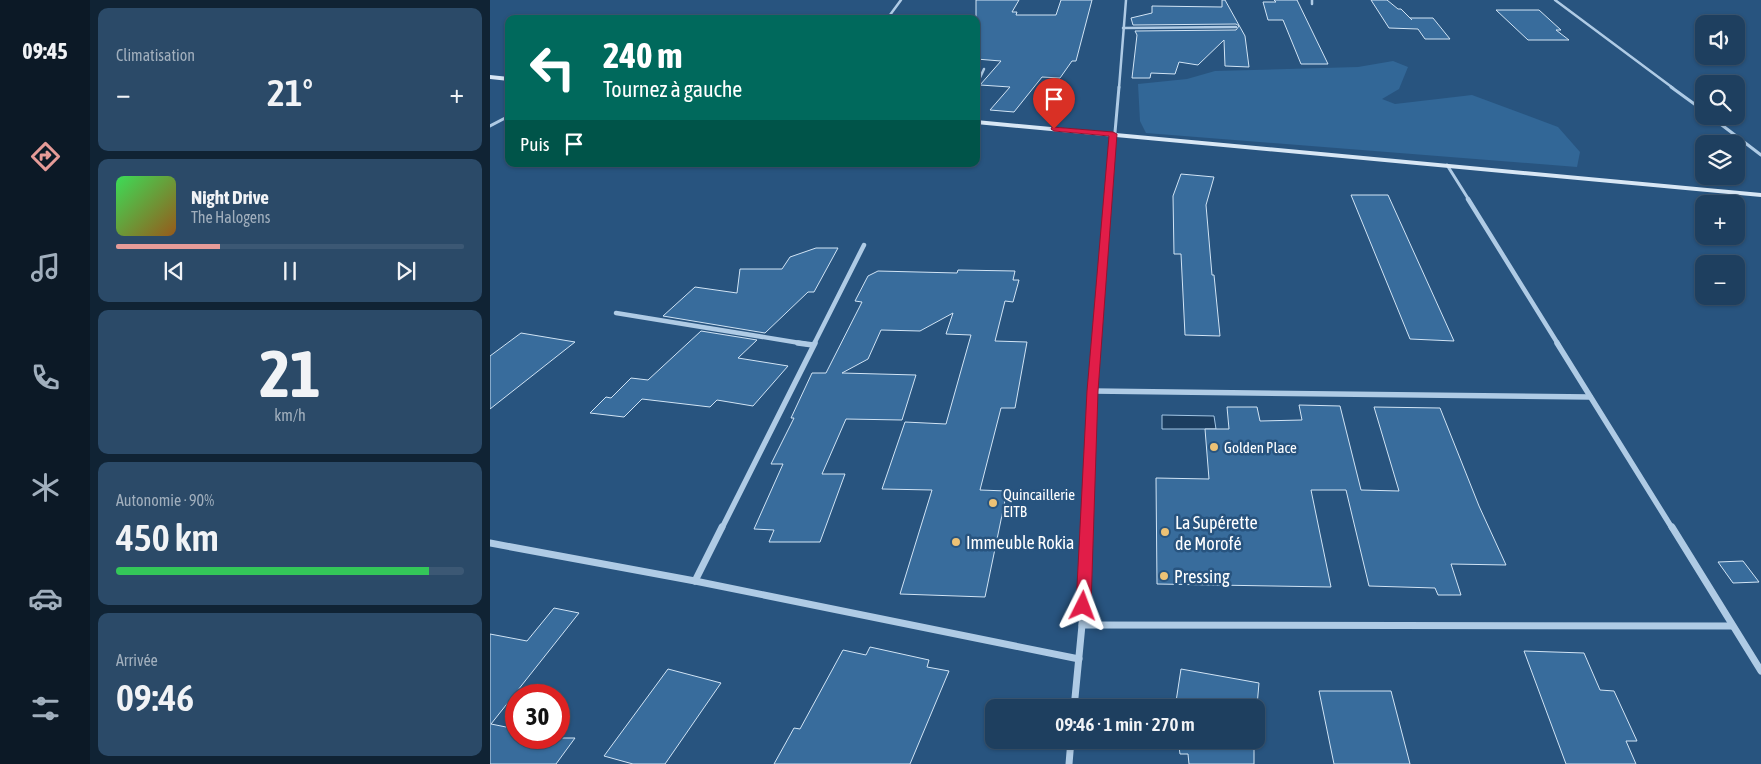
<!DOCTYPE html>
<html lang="fr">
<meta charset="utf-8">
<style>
:root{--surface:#1e3f5f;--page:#2b4a68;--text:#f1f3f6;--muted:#a1afbd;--line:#3c5874;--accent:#e69b98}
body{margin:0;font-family:"Asap Condensed",sans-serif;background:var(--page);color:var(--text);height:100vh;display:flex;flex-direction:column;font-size:19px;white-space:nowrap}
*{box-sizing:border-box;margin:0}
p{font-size:16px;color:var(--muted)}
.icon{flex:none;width:28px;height:28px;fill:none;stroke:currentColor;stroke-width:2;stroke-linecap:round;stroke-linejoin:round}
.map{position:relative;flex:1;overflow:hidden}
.drawer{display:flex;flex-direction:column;gap:8px;padding:8px;background:#102334;width:400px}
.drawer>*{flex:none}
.top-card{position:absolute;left:15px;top:15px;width:475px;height:152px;border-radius:10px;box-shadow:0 1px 4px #0004,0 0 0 1px var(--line);background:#00695c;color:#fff;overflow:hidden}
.tools{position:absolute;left:1205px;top:15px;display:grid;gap:10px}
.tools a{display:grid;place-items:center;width:50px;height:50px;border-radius:10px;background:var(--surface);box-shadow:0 1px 4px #0004,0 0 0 1px var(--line);font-size:25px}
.speed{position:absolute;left:15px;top:684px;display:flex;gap:10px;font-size:25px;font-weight:700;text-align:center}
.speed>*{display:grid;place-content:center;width:65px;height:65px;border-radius:50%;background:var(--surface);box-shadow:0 1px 4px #0004,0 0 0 1px var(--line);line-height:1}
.speed .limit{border:8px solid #d22;background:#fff;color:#111}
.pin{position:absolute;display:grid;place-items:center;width:42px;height:42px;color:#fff;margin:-51px -21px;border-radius:50% 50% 50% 0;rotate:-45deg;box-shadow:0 0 5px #0007}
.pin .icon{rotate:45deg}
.me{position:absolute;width:55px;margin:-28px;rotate:3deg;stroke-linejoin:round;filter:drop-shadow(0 0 4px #0008)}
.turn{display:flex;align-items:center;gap:18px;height:105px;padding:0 15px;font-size:22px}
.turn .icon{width:65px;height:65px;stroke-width:2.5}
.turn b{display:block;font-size:35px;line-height:42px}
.then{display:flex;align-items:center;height:48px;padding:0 15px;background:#0003;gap:10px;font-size:19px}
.big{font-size:38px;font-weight:600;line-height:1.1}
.drawer .card{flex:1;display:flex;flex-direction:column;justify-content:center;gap:8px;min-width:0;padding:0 18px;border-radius:10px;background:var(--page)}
.drawer .dial{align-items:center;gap:0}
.dial b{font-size:65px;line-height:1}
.song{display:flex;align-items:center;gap:15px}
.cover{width:60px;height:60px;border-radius:8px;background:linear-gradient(135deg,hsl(130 70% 55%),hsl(30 70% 35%))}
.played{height:5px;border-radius:2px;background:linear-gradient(90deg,var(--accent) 30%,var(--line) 30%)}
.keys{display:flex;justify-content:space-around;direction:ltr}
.heat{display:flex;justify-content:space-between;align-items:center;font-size:28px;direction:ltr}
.charge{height:8px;border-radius:4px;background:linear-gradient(90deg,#34c759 90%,var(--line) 0)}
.trip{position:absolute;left:495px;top:699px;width:280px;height:50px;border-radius:10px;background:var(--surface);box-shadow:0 1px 4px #0004,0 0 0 1px var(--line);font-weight:600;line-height:50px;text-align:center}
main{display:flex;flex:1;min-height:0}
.menu{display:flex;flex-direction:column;width:90px;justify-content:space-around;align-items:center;background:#0c1926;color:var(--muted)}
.menu .icon{width:35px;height:35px}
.menu .active{color:var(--accent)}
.menu b{font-size:22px;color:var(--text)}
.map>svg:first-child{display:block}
.green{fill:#326797}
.water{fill:#1c3e60;stroke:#a3c7e6}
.building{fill:#386c9c;stroke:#d1e4f5}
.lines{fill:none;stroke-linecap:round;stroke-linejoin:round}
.street-far4{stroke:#afcbe5;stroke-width:2.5}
.street-far3{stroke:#afcbe5;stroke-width:3}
.street-far2{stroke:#afcbe5;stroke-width:4.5}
.street-far1{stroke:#afcbe5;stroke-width:5.5}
.street{stroke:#afcbe5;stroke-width:7}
.secondary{fill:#d8e7f5;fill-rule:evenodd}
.route{fill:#e11d48;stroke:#92132f}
.poi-dot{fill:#edc275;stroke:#28547f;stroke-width:2}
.labels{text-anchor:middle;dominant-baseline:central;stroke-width:5;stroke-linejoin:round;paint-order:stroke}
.poi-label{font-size:15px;fill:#fff;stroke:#28547f;text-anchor:start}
.near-poi-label{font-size:18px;fill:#fff;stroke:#28547f;text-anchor:start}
</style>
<main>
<nav class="menu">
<b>09:45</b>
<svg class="icon active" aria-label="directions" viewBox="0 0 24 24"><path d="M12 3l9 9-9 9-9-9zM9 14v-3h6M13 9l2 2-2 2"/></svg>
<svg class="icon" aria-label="music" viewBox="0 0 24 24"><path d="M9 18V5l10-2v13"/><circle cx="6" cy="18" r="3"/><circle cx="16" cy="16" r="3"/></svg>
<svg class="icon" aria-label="phone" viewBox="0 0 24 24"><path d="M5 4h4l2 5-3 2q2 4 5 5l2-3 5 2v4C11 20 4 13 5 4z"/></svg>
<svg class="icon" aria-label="climate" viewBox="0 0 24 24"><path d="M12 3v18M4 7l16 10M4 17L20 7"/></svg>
<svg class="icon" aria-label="car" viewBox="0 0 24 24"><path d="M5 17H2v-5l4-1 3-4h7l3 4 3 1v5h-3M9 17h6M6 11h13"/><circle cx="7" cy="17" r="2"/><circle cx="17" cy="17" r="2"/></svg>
<svg class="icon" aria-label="filters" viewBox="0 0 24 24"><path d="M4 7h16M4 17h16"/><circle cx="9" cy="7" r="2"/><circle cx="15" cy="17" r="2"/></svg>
</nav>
<section class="drawer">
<div class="card"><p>Climatisation</p>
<div class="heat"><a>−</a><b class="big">21°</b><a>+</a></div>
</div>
<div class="card">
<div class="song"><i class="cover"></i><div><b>Night Drive</b><p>The Halogens</p></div></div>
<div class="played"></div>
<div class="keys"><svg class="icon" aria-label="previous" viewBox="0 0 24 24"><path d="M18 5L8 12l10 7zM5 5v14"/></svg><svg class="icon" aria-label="pause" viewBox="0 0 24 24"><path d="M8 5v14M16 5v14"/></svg><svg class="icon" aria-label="next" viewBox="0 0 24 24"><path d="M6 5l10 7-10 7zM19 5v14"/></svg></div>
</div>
<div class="card dial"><b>21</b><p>km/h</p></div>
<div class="card"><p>Autonomie · 90%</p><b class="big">450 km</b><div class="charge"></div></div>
<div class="card"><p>Arrivée</p><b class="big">09:46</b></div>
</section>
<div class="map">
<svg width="1271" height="764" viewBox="0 0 1271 764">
<rect width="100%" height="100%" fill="#28547f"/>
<!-- green -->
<polygon class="green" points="903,61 918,67 909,89 892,99 905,104 982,95 1068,127 1090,152 1087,167 656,133 650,121 648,84 697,79 725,71 868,67"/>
<!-- water -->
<polygon class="water" points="672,415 724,416 726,429 672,429"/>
<!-- building -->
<g class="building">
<polygon points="486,0 529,0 522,12 527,12 526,15 566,15 571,0 602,0 586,61 582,61 570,78 552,77 524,112 500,110 520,87 490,85 511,61 486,59"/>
<polygon points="732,0 735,0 755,36 759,67 735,66 734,40 708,65 689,62 685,74 661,73 660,78 642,78 647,35 645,31 746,30 749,26 746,24 643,25 641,18 662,13 662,6 732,7"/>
<polygon points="784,0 807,0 838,64 811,64 793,20 778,20 773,2 786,2"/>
<polygon points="881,0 897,0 908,9 911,9 922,20 920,18 943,18 960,39 935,39 928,29 899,28"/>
<polygon points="1006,10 1049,10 1071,30 1066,30 1079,40 1038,40"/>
<polygon points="691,174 724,177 716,205 722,275 724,275 730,336 695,335 691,254 684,254 683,196"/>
<polygon points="861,195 898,195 964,341 920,339"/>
<polygon points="326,248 348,248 324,292 318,292 275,333 173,316 205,287 247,293 250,269 292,269 300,257"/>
<polygon points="468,270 525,271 523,280 529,280 523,302 515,301 505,341 537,342 525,408 511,408 490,490 517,491 495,597 410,594 442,490 392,489 415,422 456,424 481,335 456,334 463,313 430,331 391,330 378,359 352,373 426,375 412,420 356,419 332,474 355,474 330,542 279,542 284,530 264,529 293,464 281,464 304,418 301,418 322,373 336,373 372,302 365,301 378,276 388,271 467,273"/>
<polygon points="211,331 267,340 248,358 298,366 263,406 227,400 220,407 152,399 134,417 100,413 116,397 121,398 141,378 158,380"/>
<polygon points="31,333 85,342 0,409 0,356"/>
<polygon points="809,405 850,406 871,490 909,491 884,407 950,408 989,506 1016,565 961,564 971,595 948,595 945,588 879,586 856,490 821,490 841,587 667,584 666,478 719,479 715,429 739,429 737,407 767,407 770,421 812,420"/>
<polygon points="1253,561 1269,582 1243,583 1228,562"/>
<polygon points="64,608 89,613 1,724 26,729 26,738 85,738 66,764 0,764 0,634 37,641"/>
<polygon points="380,647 439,660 437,667 459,671 420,764 284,764 304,728 310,729 353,650 376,655"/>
<polygon points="1034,651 1094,653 1110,690 1124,691 1147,741 1136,741 1146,764 1076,764"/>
<polygon points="178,669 231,683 175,764 143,764 114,756"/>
<polygon points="691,669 769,683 766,717 766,708 685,708"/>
<polygon points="829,691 901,691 920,764 844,764"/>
<polygon points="688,740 764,740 764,764 699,764 698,754 690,754"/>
</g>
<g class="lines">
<!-- street-far4 -->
<g class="street-far4">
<polyline points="822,0 822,4"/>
<polyline points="1065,0 1183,88"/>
<polyline points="397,19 411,0"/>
<polyline points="633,28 746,27"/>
<polyline points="486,86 494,69"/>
<polyline points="629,88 636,0"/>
</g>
<!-- street-far3 -->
<g class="street-far3">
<polyline points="1181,87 1214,111"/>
<polyline points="1220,116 1271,155"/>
<polyline points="0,126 19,116"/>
<polyline points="957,165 979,200"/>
<polyline points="619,200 629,87"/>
</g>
<!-- street-far2 -->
<g class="street-far2">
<polyline points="978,199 1068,344"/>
<polyline points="126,313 316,344"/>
<polyline points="324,344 374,245"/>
<polyline points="607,344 619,199"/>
</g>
<!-- street-far1 -->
<g class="street-far1">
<polyline points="308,343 323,345"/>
<polyline points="1067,343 1182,528"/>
<polyline points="603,391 1100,397"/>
<polyline points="232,528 325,343"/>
<polyline points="597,528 607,343"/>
</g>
<!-- street -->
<g class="street">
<polyline points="1182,527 1271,671"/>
<polyline points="0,543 205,581 589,659"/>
<polyline points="205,581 232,527"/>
<polyline points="592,625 1242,626"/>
<polyline points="584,708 592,625 597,527"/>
<polyline points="579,764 581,740"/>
</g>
<!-- secondary -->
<g class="secondary">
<polygon points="0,75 19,77 19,81 0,79"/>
<polygon points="486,120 1271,193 1271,197 486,124"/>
</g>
</g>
<!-- route -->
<polygon class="route" points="562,127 623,132 627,134 608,391 601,606 598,610 593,612 588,610 586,606 597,391 619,136 564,131 561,129"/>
<!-- markers -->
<g class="poi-dot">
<circle cx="724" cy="447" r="5"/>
<circle cx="503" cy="503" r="5"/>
<circle cx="675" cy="532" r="5"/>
<circle cx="466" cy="542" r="5"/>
<circle cx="674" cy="576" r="5"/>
</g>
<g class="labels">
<!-- poi labels -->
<g class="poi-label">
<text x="734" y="447">Golden Place</text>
<text x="513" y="494">Quincaillerie<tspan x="513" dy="17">EITB</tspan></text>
</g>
<!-- near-poi labels -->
<g class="near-poi-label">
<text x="685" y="522">La Supérette<tspan x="685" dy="21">de Morofé</tspan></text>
<text x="476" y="542">Immeuble Rokia</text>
<text x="684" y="576">Pressing</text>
</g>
</g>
</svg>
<div class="tools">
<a><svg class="icon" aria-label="sound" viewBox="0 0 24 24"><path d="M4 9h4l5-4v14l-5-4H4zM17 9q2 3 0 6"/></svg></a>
<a><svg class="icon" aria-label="search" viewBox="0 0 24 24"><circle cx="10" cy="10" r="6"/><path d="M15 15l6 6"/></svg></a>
<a><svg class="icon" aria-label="layers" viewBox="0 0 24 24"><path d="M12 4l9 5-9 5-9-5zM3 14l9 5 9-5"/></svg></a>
<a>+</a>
<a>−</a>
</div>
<div class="speed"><div class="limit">30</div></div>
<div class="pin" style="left:564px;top:129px;background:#d93025"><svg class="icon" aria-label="arrive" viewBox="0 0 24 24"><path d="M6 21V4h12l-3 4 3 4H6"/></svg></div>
<svg class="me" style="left:593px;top:606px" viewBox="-20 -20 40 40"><path d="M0-17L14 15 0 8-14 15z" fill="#e11d48" stroke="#fff" stroke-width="4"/></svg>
<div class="trip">09:46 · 1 min · 270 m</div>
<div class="top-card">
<div class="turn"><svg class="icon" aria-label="left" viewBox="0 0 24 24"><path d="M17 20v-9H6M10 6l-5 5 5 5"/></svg><div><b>240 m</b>Tournez à gauche</div></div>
<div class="then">Puis<svg class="icon" aria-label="arrive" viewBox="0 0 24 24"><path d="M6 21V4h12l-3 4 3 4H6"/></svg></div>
</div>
</div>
</main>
